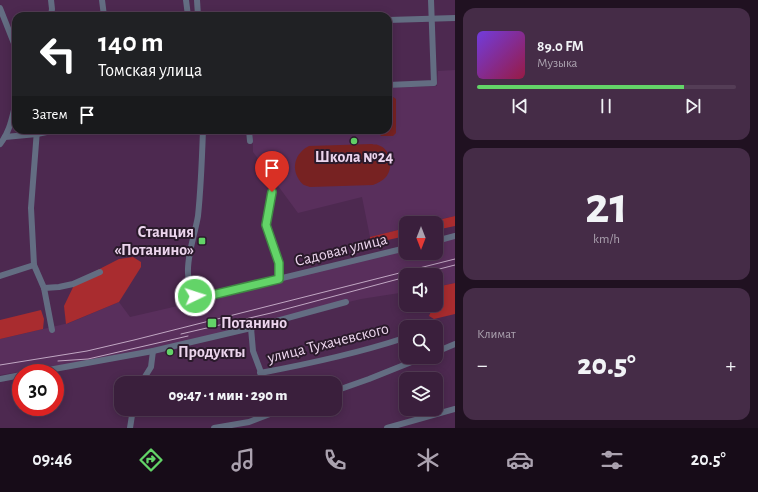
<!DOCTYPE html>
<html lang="ru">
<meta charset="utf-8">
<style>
:root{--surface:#3a1f3c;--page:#452c47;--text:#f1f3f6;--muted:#aba2af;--line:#543d56;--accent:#63d468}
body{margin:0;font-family:"Alegreya Sans",sans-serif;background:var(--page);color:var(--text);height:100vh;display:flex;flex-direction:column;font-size:15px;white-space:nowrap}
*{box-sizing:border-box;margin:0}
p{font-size:13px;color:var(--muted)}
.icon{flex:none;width:22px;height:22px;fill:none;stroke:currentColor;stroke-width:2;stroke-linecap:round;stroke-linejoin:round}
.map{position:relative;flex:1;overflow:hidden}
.details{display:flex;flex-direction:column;gap:8px;padding:8px;background:#201121;width:303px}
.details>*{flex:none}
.guide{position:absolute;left:12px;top:12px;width:380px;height:122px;border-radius:12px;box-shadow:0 2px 10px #0003,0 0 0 1px var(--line);background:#202124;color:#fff;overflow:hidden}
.needle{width:26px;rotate:180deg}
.tools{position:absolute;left:399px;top:216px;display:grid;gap:8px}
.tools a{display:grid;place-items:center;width:44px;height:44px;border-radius:8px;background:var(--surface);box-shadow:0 2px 10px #0003,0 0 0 1px var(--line);font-size:20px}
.speed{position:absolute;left:12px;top:364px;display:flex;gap:8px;font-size:20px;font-weight:700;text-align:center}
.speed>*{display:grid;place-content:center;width:52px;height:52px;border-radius:50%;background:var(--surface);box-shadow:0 2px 10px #0003,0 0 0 1px var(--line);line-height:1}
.speed .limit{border:6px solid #d22;background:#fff;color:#111}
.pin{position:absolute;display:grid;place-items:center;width:34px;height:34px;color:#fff;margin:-41px -17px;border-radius:50% 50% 50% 0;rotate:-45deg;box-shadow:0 0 4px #0007}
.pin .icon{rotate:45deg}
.me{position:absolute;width:44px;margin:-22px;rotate:86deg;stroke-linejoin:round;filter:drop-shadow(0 0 3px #0008)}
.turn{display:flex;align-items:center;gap:14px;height:84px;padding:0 20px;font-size:18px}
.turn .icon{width:52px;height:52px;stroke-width:2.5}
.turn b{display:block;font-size:28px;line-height:34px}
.then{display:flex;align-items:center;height:38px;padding:0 20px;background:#0003;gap:8px;font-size:15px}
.big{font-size:30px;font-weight:800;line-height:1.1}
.details .widget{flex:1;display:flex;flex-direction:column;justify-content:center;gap:6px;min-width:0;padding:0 14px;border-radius:12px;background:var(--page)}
.details .dial{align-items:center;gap:0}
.dial b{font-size:52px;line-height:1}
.song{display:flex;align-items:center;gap:12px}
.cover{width:48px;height:48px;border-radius:6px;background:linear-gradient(135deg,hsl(260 70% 55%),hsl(340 70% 35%))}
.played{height:4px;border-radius:2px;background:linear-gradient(90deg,var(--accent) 80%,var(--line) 80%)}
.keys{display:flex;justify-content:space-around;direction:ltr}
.heat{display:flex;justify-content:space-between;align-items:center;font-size:22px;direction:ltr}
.trip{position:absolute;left:114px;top:376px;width:228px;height:40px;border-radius:12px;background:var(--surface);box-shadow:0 2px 10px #0003,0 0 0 1px var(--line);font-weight:800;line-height:40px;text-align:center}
.menu{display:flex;height:64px;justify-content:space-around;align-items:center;background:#170c18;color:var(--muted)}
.menu .icon{width:28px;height:28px}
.menu .active{color:var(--accent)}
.menu b{font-size:18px;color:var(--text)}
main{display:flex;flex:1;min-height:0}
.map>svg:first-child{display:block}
.built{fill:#592f5c}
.green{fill:#722}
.forest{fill:#a92c2f}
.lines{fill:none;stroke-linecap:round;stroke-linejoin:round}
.minor{stroke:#636d82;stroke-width:6}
.rail{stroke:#c1a7c3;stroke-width:1}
.route-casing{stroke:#408a44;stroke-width:10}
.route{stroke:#63d468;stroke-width:7}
.poi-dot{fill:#63d468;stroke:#2a1a2b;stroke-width:1.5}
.labels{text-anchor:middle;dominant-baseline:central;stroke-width:4;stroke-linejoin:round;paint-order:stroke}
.poi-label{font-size:16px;font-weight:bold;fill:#ecd5ed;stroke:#2a1a2b;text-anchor:start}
.street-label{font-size:16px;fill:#ecd5ed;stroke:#2a1a2b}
</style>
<main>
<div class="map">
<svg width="455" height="428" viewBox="0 0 455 428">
<rect width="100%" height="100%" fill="#4d2950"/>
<!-- built -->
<g class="built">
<polygon points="455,70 455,216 426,223 406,223 406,228 370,237 362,197 298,213 253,152 253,130 388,130 388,88 437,86 438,71"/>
<polygon points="455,237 455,283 436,287 436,275 406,275 406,292 361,299 176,344 94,360 0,375 0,339 69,323 119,302 130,317 208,299 406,249 406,253 436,253 436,241"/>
</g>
<!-- green -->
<g class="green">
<polygon points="388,97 393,97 396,99 396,133 393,136 381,136 379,133 379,130 388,130"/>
<path d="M372,144C374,145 376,144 378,145C391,149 394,167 386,177C382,181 378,183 373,185L310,187C308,186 306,186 304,185C302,184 299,180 298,178C291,165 297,152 309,146Z"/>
</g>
<!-- forest -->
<g class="forest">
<polygon points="455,216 455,226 436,230 436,223 426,223"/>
<polygon points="406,228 406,236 369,244 370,237"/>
<polygon points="133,257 141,262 141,267 119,302 66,324 64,306 76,281 119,259"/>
<polygon points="455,283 455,314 434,319 429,316 434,305 436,305 436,287"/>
<polygon points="41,310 44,319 43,329 0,339 0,320"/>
</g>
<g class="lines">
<!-- minor -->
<g class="minor">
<polyline points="51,0 52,9 51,16"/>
<polyline points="102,0 104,16"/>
<polyline points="186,0 188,16"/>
<polyline points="197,0 198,16"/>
<polyline points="0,8 15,46 16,47"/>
<polyline points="388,20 455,18"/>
<polyline points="388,85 434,83 431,0"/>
<polyline points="37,130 31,208 34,265 44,288 52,330"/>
<path d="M203,130C202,159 201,187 198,216C195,234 187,255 188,273C188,282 191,288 195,296H208L406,248"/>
<polyline points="249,130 250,141"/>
<polyline points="5,137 37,134 56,130"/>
<path d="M0,144C10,132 12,117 16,102"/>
<polyline points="272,192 266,225 279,263 279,279"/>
<polyline points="436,241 455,236"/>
<polyline points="0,276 34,265"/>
<polyline points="44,288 59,287 73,284 100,272"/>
<polyline points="251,328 253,351 265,383"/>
<polyline points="436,352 455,344"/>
<polyline points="32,373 153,351 251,328 346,302"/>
<path d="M260,373C308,364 355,354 401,339"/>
<polyline points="0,379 21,375"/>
<polyline points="141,383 151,367 153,351"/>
<polyline points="335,391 369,379 424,357"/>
<polyline points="130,428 133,409"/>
<polyline points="214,428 249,422 283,409"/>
<polyline points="387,428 455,409"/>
</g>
<!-- rail -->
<g class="rail">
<polyline points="416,275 455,265"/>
<polyline points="181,334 271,313 406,277"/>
<polyline points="58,361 88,359 188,336"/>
<polyline points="0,365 87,351 134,340 455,259"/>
</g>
</g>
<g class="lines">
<!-- route casing -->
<g class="route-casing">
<polyline id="route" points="195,296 208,296 279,279 279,263 266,225 272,192"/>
</g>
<!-- route -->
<use href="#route" class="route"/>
</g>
<!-- markers -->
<g class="poi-dot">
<circle cx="354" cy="141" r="4"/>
<rect x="198" y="237" width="8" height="8" rx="2"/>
<rect x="207" y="318" width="10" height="10" rx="2"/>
<circle cx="170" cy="352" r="4"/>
</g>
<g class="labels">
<!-- poi labels -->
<g class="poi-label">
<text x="354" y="157" text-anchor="middle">Школа №24</text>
<text x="194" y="232" text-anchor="end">Станция<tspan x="194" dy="18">«Потанино»</tspan></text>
<text x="221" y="323">Потанино</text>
<text x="178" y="352">Продукты</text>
</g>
<!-- street labels -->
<g class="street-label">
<text transform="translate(341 250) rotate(-14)">Садовая улица</text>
<text transform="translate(328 343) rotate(-14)">улица Тухачевского</text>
</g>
</g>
</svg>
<div class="tools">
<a><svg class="needle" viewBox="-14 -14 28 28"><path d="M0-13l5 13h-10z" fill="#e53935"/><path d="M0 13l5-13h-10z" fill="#aba2af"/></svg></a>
<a><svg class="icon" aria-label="sound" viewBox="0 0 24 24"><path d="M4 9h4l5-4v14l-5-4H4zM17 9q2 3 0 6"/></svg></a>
<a><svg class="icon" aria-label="search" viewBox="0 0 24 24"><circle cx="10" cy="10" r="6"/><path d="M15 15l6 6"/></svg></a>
<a><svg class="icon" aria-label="layers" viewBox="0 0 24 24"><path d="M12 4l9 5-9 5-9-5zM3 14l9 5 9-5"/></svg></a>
</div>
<div class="speed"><div class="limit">30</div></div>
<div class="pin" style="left:272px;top:192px;background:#d93025"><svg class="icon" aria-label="arrive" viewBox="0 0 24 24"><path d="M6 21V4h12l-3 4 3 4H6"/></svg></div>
<svg class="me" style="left:195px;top:296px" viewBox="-20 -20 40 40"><circle r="17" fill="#63d468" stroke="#fff" stroke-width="3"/><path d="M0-11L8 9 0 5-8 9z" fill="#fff"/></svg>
<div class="trip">09:47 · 1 мин · 290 m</div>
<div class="guide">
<div class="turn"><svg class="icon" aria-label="left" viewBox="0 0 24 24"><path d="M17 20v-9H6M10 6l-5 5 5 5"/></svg><div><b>140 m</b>Томская улица</div></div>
<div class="then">Затем<svg class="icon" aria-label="arrive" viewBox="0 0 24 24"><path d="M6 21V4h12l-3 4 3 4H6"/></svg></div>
</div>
</div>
<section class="details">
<div class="widget">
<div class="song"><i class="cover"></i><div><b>89.0 FM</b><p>Музыка</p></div></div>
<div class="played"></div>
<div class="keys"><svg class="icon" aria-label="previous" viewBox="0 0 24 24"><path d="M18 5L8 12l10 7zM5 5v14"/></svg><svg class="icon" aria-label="pause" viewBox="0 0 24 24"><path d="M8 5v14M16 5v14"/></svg><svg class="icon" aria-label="next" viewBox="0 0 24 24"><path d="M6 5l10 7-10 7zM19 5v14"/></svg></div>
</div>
<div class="widget dial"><b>21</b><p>km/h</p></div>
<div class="widget"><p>Климат</p>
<div class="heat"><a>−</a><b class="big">20.5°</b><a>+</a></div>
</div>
</section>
</main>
<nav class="menu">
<b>09:46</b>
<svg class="icon active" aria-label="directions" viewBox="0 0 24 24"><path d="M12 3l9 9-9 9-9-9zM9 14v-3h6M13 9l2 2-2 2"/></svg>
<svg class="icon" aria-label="music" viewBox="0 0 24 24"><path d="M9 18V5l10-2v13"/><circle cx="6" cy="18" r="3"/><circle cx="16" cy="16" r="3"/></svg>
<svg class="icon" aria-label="phone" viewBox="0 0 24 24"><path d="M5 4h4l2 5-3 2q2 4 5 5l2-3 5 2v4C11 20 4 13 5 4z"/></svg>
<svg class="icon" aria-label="climate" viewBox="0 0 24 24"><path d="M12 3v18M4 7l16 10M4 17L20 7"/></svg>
<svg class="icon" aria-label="car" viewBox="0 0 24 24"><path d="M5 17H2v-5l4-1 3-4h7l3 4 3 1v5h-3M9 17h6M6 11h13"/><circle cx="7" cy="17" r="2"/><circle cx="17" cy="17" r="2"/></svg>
<svg class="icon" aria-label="filters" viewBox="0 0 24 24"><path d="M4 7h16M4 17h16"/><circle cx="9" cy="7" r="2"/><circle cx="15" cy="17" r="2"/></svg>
<b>20.5°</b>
</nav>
